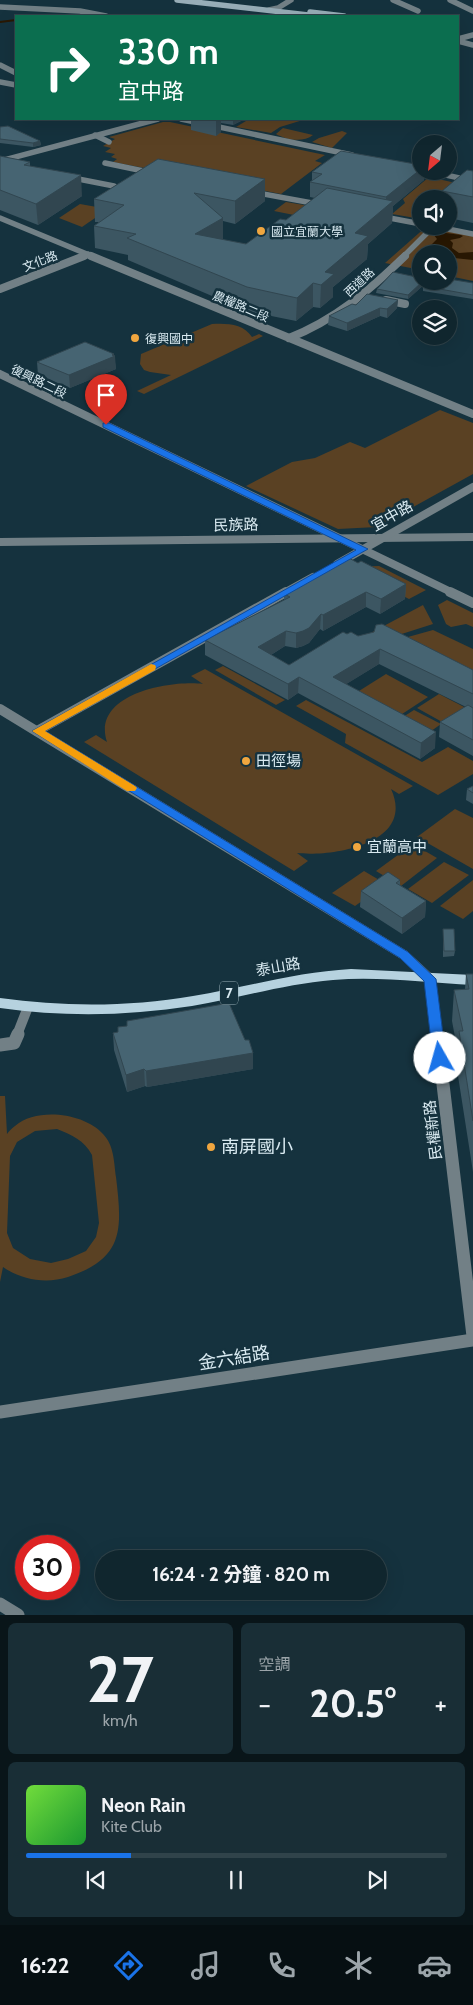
<!DOCTYPE html>
<html lang="zh-TW">
<meta charset="utf-8">
<style>
:root{--surface:#10262e;--page:#192e36;--text:#f1f3f6;--muted:#9ca5aa;--line:#30434a;--accent:#1a73e8}
body{margin:0;font-family:Cabin,"Noto Sans TC",sans-serif;background:var(--page);color:var(--text);height:100vh;display:flex;flex-direction:column;font-size:19px;white-space:nowrap}
*{box-sizing:border-box;margin:0}
p{font-size:16px;color:var(--muted)}
.icon{flex:none;width:28px;height:28px;fill:none;stroke:currentColor;stroke-width:2;stroke-linecap:round;stroke-linejoin:round}
.map{position:relative;height:1615px;overflow:hidden}
.details{display:flex;flex-direction:column;gap:8px;padding:8px;background:#091519;flex:1}
.details>*{flex:none}
.banner{position:absolute;left:15px;top:15px;width:444px;height:105px;border-radius:0px;box-shadow:0 5px 20px #0002,0 0 0 1px var(--line);background:#0b6e4f;color:#fff;overflow:hidden}
.needle{width:32px;rotate:208deg}
.tools{position:absolute;left:412px;top:135px;display:grid;gap:10px}
.tools a{display:grid;place-items:center;width:45px;height:45px;border-radius:50%;background:var(--surface);box-shadow:0 5px 20px #0002,0 0 0 1px var(--line);font-size:25px}
.speed{position:absolute;left:15px;top:1535px;display:flex;gap:10px;font-size:25px;font-weight:700;text-align:center}
.speed>*{display:grid;place-content:center;width:65px;height:65px;border-radius:50%;background:var(--surface);box-shadow:0 5px 20px #0002,0 0 0 1px var(--line);line-height:1}
.speed .limit{border:8px solid #d22;background:#fff;color:#111}
.pin{position:absolute;display:grid;place-items:center;width:42px;height:42px;color:#fff;margin:-51px -21px;border-radius:50% 50% 50% 0;rotate:-45deg;box-shadow:0 0 5px #0007}
.pin .icon{rotate:45deg}
.me{position:absolute;width:55px;margin:-28px;rotate:353deg;stroke-linejoin:round;filter:drop-shadow(0 0 4px #0008)}
.turn{display:flex;align-items:center;gap:18px;height:105px;padding:0 20px;font-size:22px}
.turn .icon{width:65px;height:65px;stroke-width:2.5}
.turn b{display:block;font-size:35px;line-height:42px}
.big{font-size:38px;font-weight:700;line-height:1.1}
.details .card{flex:1;display:flex;flex-direction:column;justify-content:center;gap:8px;min-width:0;padding:0 18px;border-radius:8px;background:var(--page)}
.details .dial{align-items:center;gap:0}
.dial b{font-size:65px;line-height:1}
.song{display:flex;align-items:center;gap:15px}
.cover{width:60px;height:60px;border-radius:8px;background:linear-gradient(135deg,hsl(100 70% 55%),hsl(130 70% 35%))}
.played{height:5px;border-radius:2px;background:linear-gradient(90deg,var(--accent) 25%,var(--line) 25%)}
.keys{display:flex;justify-content:space-around;direction:ltr}
.heat{display:flex;justify-content:space-between;align-items:center;font-size:28px;direction:ltr}
.details .tiles{flex:1;display:grid;gap:8px;grid-template-columns:1fr 1fr}
.card:last-child{grid-column:span 2}
.trip{position:absolute;left:95px;top:1550px;width:292px;height:50px;border-radius:25px;background:var(--surface);box-shadow:0 5px 20px #0002,0 0 0 1px var(--line);font-weight:700;line-height:50px;text-align:center}
.tabs{display:flex;height:80px;justify-content:space-around;align-items:center;background:#060f12;color:var(--muted)}
.tabs .icon{width:35px;height:35px}
.tabs .active{color:var(--accent)}
.tabs b{font-size:22px;color:var(--text)}
.map>svg:first-child{display:block}
.green{fill:#5a4123;fill-rule:evenodd}
.water{fill:#291803}
.lines{fill:none;stroke-linecap:round;stroke-linejoin:round}
.stream{stroke:#291803;stroke-width:2}
.minor-far3{stroke:#728086;stroke-width:5.5}
.minor-far2{stroke:#728086;stroke-width:8}
.minor-far1{stroke:#728086;stroke-width:10}
.minor{stroke:#728086;stroke-width:13}
.tertiary{stroke:#728086;stroke-width:5.5}
.secondary{stroke:#98aeb8;stroke-width:5.5}
.primary{fill:#b6d2df;fill-rule:evenodd}
.wall{fill:#3c5662}
.shaded-wall{fill:#314650}
.building{fill:#466472;stroke:#314650}
.route{fill:#1a73e8;stroke:#114b97}
.slow{fill:#f59e0b}
.poi-dot{fill:#f0a63f;stroke:#15323e;stroke-width:2}
.labels{text-anchor:middle;dominant-baseline:central;stroke-width:5;stroke-linejoin:round;paint-order:stroke}
.far-poi-label{font-size:12px;fill:#d9eaf1;stroke:#15323e;text-anchor:start}
.far-street-label{font-size:12px;fill:#d9eaf1;stroke:#15323e}
.shield{fill:#15323e;stroke:#9eb3bb;stroke-width:1}
.shield-label{font-size:14px;font-weight:bold;fill:#d9eaf1}
.street-label{font-size:15px;fill:#d9eaf1;stroke:#15323e}
.poi-label{font-size:15px;fill:#d9eaf1;stroke:#15323e;text-anchor:start}
.near-poi-label{font-size:18px;fill:#d9eaf1;stroke:#15323e;text-anchor:start}
.near-street-label{font-size:18px;fill:#d9eaf1;stroke:#15323e}
</style>
<div class="map">
<svg width="473" height="1615" viewBox="0 0 473 1615">
<rect width="100%" height="100%" fill="#15323e"/>
<!-- green -->
<g class="green">
<polygon points="237,119 301,119 303,120 280,127 271,133 236,127 246,121"/>
<polygon points="163,122 170,122 325,155 315,161 322,163 281,194 113,162 117,159 111,157 115,154 105,152 111,148 103,146 115,139 109,137"/>
<path d="M283,128L313,135C303,143 286,140 276,134Z"/>
<polygon points="342,131 347,133 332,148 312,142 319,138"/>
<polygon points="429,177 465,185 449,199 421,199 421,219 392,214 405,203 403,199"/>
<polygon points="286,202 316,207 304,217 274,211"/>
<polygon points="80,204 108,209 82,227 59,218"/>
<polygon points="427,226 473,235 473,281 449,276 449,254 421,254 421,270 385,263"/>
<path d="M212,324C227,323 244,324 252,337L259,334L263,336L144,394L137,391L171,375L150,372L144,370L140,364L141,354Z"/>
<polygon points="440,410 473,423 473,474 377,527 338,529 246,486 292,462 315,458 350,442 365,448"/>
<polygon points="379,566 426,590 409,599 362,575 351,567"/>
<polygon points="447,600 473,613 473,627 466,624 451,627 446,624 438,605"/>
<polygon points="423,605 433,624 386,639 350,644"/>
<polygon points="433,630 473,649 473,683 390,642"/>
<polygon points="223,666 285,700 276,705 215,670"/>
<path d="M205,669L413,786L399,794L391,789C416,843 334,857 297,853L308,861L294,871L84,742L96,735L107,742C91,694 170,680 203,684L191,676Z"/>
<polygon points="386,674 428,697 393,720 351,696"/>
<polygon points="439,694 466,708 444,723 417,708"/>
<polygon points="306,700 422,762 448,747 473,761 473,774 438,795 345,743 346,734 296,706"/>
<polygon points="414,710 441,724 420,739 392,724"/>
<polygon points="455,809 473,818 473,869 417,837"/>
<polygon points="413,844 437,858 401,886 376,871"/>
<polygon points="444,862 469,875 432,903 408,889"/>
<polygon points="364,871 386,884 355,906 332,893"/>
<polygon points="473,880 473,911 463,919 440,906"/>
<path d="M0,1096H5L7,1134C9,1131 12,1128 15,1126C37,1107 84,1113 103,1134C114,1145 114,1162 116,1177C122,1228 125,1258 68,1277C46,1284 22,1280 3,1267L0,1282ZM57,1129C72,1135 84,1140 92,1155L99,1223L96,1237L86,1251L68,1259L51,1263L30,1259L13,1248L7,1233L10,1156L17,1142L35,1131Z"/>
</g>
<!-- water -->
<polygon class="water" points="439,232 461,235 463,236 460,238 450,240 453,243 452,248 459,253 473,252 473,260 454,258 449,261 449,254 441,254 430,246 437,239 433,234"/>
<g class="lines">
<!-- stream -->
<polyline class="stream" points="0,22 16,20"/>
<!-- minor-far3 -->
<g class="minor-far3">
<polyline points="393,0 418,11"/>
<polyline points="450,0 473,11"/>
<polyline points="0,7 80,11 106,16"/>
<polyline points="269,10 278,8 291,0"/>
<polyline points="0,65 16,73"/>
<polyline points="0,82 16,85"/>
<polyline points="181,119 352,155"/>
<polyline points="95,135 109,142"/>
<polyline points="105,163 153,173"/>
<polyline points="428,171 473,181"/>
<polyline points="68,177 114,186"/>
<polyline points="253,192 323,205"/>
<polyline points="379,216 421,224"/>
<polyline points="0,218 94,257"/>
<polyline points="433,226 473,234"/>
<polyline points="81,257 88,254"/>
<polyline points="403,257 429,231 426,226"/>
</g>
<!-- minor-far2 -->
<g class="minor-far2">
<polyline points="91,256 473,414"/>
<polyline points="0,289 84,256"/>
<polyline points="386,300 405,304"/>
<path d="M289,338C335,320 370,290 405,256"/>
<polyline points="0,374 453,593"/>
<polyline points="0,542 473,537"/>
<polyline points="337,564 473,487"/>
<polyline points="284,593 313,577"/>
</g>
<!-- minor-far1 -->
<g class="minor-far1">
<polyline points="450,592 473,603"/>
<polyline points="0,709 404,955 430,979 437,1035"/>
<polyline points="37,731 286,592"/>
<polyline points="17,1035 28,1007"/>
</g>
<!-- minor -->
<g class="minor">
<polyline points="437,1034 473,1336"/>
<polyline points="0,1045 14,1043 18,1034"/>
<polyline points="0,1412 473,1340"/>
<polyline points="0,1604 18,1615"/>
</g>
<!-- tertiary -->
<g class="tertiary">
<polyline points="458,39 473,35"/>
<polyline points="458,41 473,45"/>
<polyline points="0,161 158,119"/>
</g>
<!-- secondary -->
<g class="secondary">
<polyline points="177,0 317,16"/>
<polyline points="310,12 344,16"/>
</g>
<!-- primary -->
<path class="primary" d="M351,969L473,975V985C427,983 380,976 333,980C285,984 239,998 192,1006C128,1016 64,1017 0,1008V998C64,1007 129,1007 193,996C246,987 297,972 351,969Z"/>
</g>
<!-- wall -->
<g class="wall">
<polygon points="191,119 243,119 243,120 233,125 221,123 221,132 216,136 191,130"/>
<polygon points="0,127 40,141 41,145 33,147 0,143"/>
<polygon points="0,156 30,162 30,166 82,196 38,225 0,210"/>
<polygon points="158,159 265,201 235,224 223,221 223,240 246,244 286,220 315,198 310,197 310,182 312,181 312,172 424,180 393,206 392,223 368,244 367,259 333,287 333,297 320,308 313,307 296,321 247,311 128,260 128,255 95,248 94,226 99,222 95,222 94,199"/>
<polygon points="473,171 473,223 449,218 449,199 442,199 442,191"/>
<polygon points="426,283 408,299 376,293 377,289"/>
<polygon points="473,283 473,299 423,291 423,286"/>
<polygon points="398,300 397,308 387,318 380,316 347,331 328,325 329,316"/>
<polygon points="114,356 116,369 70,388 38,375 37,362"/>
<polygon points="358,563 406,584 405,599 380,614 366,607 323,631 320,629 309,643 303,646 296,648 285,646 271,655 289,665 347,634 358,636 473,670 473,756 439,737 440,722 466,707 379,664 346,684 435,748 420,759 298,693 288,700 205,655 205,640 284,600 284,594"/>
<polygon points="473,786 473,804 466,800 467,789"/>
<polygon points="400,880 400,885 426,901 425,917 402,934 360,907 361,891"/>
<polygon points="443,929 455,951 454,956 443,957"/>
<polygon points="466,974 473,974 473,1172 456,1063 457,1048 452,1021 454,990 465,989"/>
<polygon points="113,1033 245,1040 253,1053 253,1069 147,1087 145,1086 127,1092 114,1050"/>
</g>
<!-- shaded-wall -->
<g class="shaded-wall">
<polygon points="216,119 221,119 221,132 216,136"/>
<polygon points="233,119 243,119 243,120 233,125"/>
<polygon points="40,141 41,145 33,147 33,143"/>
<polygon points="421,169 421,171 425,171 424,180 393,206 392,223 368,244 367,259 333,287 333,297 320,308 321,285 325,272 355,233 386,207 386,197"/>
<polygon points="81,175 82,196 38,225 36,204"/>
<polygon points="265,179 265,201 235,224 235,201"/>
<polygon points="223,218 223,240 195,234"/>
<polygon points="423,281 426,281 426,283 408,299 408,295"/>
<polygon points="313,283 313,307 296,321 297,298"/>
<polygon points="398,300 397,308 387,318 387,309"/>
<polygon points="380,308 380,316 347,331 347,323"/>
<polygon points="114,354 114,356 115,356 116,369 70,388 69,375"/>
<polygon points="406,584 405,599 380,614 381,599"/>
<polygon points="366,592 366,607 323,631 323,615"/>
<polygon points="321,614 320,629 309,643 303,646 296,648 296,633"/>
<polygon points="286,631 285,646 258,663 258,647"/>
<polygon points="380,649 379,664 332,693 333,677"/>
<polygon points="299,677 298,693 288,700 288,684"/>
<polygon points="436,732 435,748 420,759 421,743"/>
<polygon points="426,901 425,917 402,934 402,918"/>
<polygon points="253,1053 253,1069 147,1087 146,1071"/>
<polygon points="144,1069 145,1086 127,1092 126,1075"/>
</g>
<!-- building -->
<g class="building">
<polygon points="8,126 40,141 33,143 0,139 0,127"/>
<polygon points="341,151 421,165 421,169 386,197 310,182 322,174 312,172"/>
<polygon points="0,156 30,162 24,165 81,175 36,204 0,190"/>
<polygon points="158,159 265,179 235,201 194,193 223,218 195,234 246,244 280,219 286,220 327,188 393,201 355,233 368,236 325,272 334,274 321,285 313,283 297,298 247,287 127,238 136,234 94,226 124,205 94,199"/>
<polygon points="467,170 473,171 473,197 442,191"/>
<polygon points="393,272 421,278 421,281 423,281 408,295 377,289"/>
<polygon points="449,279 473,283 473,295 423,286 429,281 449,281"/>
<polygon points="367,294 398,300 387,309 380,308 347,323 329,316 352,304 356,305"/>
<polygon points="85,342 114,354 112,355 115,356 69,375 37,362"/>
<polygon points="347,557 358,563 361,561 406,584 381,599 366,592 323,615 321,614 309,628 303,631 296,633 286,631 258,647 289,665 343,632 347,634 351,632 358,636 374,632 376,625 382,624 473,670 473,694 380,649 333,677 436,732 421,743 299,677 288,684 205,640 290,597 284,594"/>
<polygon points="468,705 473,708 473,740 440,722"/>
<polygon points="473,786 473,793 467,789"/>
<polygon points="388,872 400,880 396,883 426,901 402,918 361,891"/>
<polygon points="443,929 454,929 455,951 444,951"/>
<polygon points="466,974 473,974 473,1121 459,1031 463,1031 454,990 469,989"/>
<polygon points="229,1003 245,1040 249,1040 253,1053 146,1071 144,1069 126,1075 113,1033 118,1032 118,1027 127,1026 127,1021"/>
</g>
<!-- route -->
<polygon class="route" points="103,423 109,423 368,549 45,731 408,952 436,979 446,1058 444,1062 435,1062 433,1058 424,981 400,958 32,731 356,550 103,427"/>
<!-- slow -->
<polygon class="slow" points="151,664 155,665 156,667 155,670 45,731 135,786 137,788 135,791 127,791 32,731"/>
<!-- markers -->
<g class="poi-dot">
<circle cx="261" cy="231" r="5"/>
<circle cx="135" cy="338" r="5"/>
<circle cx="246" cy="761" r="5"/>
<circle cx="357" cy="847" r="5"/>
<circle cx="211" cy="1147" r="5"/>
</g>
<g class="labels">
<!-- far-poi labels -->
<g class="far-poi-label">
<text x="271" y="231">國立宜蘭大學</text>
<text x="145" y="338">復興國中</text>
</g>
<!-- far-street labels -->
<g class="far-street-label">
<text transform="translate(40 261) rotate(-21)">文化路</text>
<text transform="translate(359 282) rotate(-43)">西道路</text>
<text transform="translate(241 306) rotate(23)">農權路二段</text>
<text transform="translate(39 381) rotate(26)">復興路二段</text>
</g>
<!-- shield labels -->
<rect class="shield" x="220" y="981.5" width="18" height="23" rx="4"/>
<g class="shield-label">
<text x="229" y="993">7</text>
</g>
<!-- street labels -->
<g class="street-label">
<text transform="translate(392 516) rotate(-30)">宜中路</text>
<text transform="translate(236 525) rotate(-1)">民族路</text>
<text transform="translate(278 967) rotate(-10)">泰山路</text>
<text transform="translate(433 1130) rotate(-97)">民權新路</text>
</g>
<!-- poi labels -->
<g class="poi-label">
<text x="256" y="761">田徑場</text>
<text x="367" y="847">宜蘭高中</text>
</g>
<!-- near-poi labels -->
<g class="near-poi-label">
<text x="221" y="1147">南屏國小</text>
</g>
<!-- near-street labels -->
<g class="near-street-label">
<text transform="translate(234 1358) rotate(-9)">金六結路</text>
</g>
</g>
</svg>
<div class="tools">
<a><svg class="needle" viewBox="-14 -14 28 28"><path d="M0-13l5 13h-10z" fill="#e53935"/><path d="M0 13l5-13h-10z" fill="#9ca5aa"/></svg></a>
<a><svg class="icon" aria-label="sound" viewBox="0 0 24 24"><path d="M4 9h4l5-4v14l-5-4H4zM17 9q2 3 0 6"/></svg></a>
<a><svg class="icon" aria-label="search" viewBox="0 0 24 24"><circle cx="10" cy="10" r="6"/><path d="M15 15l6 6"/></svg></a>
<a><svg class="icon" aria-label="layers" viewBox="0 0 24 24"><path d="M12 4l9 5-9 5-9-5zM3 14l9 5 9-5"/></svg></a>
</div>
<div class="speed"><div class="limit">30</div></div>
<div class="pin" style="left:106px;top:425px;background:#d93025"><svg class="icon" aria-label="arrive" viewBox="0 0 24 24"><path d="M6 21V4h12l-3 4 3 4H6"/></svg></div>
<svg class="me" style="left:440px;top:1058px" viewBox="-20 -20 40 40"><circle r="19" fill="#fff"/><path d="M0-13L10 11 0 6-10 11z" fill="#1a73e8"/></svg>
<div class="trip">16:24 · 2 分鐘 · 820 m</div>
<div class="banner">
<div class="turn"><svg class="icon" aria-label="right" viewBox="0 0 24 24"><path d="M7 20v-9h11M14 6l5 5-5 5"/></svg><div><b>330 m</b>宜中路</div></div>
</div>
</div>
<section class="details">
<div class="tiles">
<div class="card dial"><b>27</b><p>km/h</p></div>
<div class="card"><p>空調</p>
<div class="heat"><a>−</a><b class="big">20.5°</b><a>+</a></div>
</div>
<div class="card">
<div class="song"><i class="cover"></i><div><b>Neon Rain</b><p>Kite Club</p></div></div>
<div class="played"></div>
<div class="keys"><svg class="icon" aria-label="previous" viewBox="0 0 24 24"><path d="M18 5L8 12l10 7zM5 5v14"/></svg><svg class="icon" aria-label="pause" viewBox="0 0 24 24"><path d="M8 5v14M16 5v14"/></svg><svg class="icon" aria-label="next" viewBox="0 0 24 24"><path d="M6 5l10 7-10 7zM19 5v14"/></svg></div>
</div>
</div>
</section>
<nav class="tabs">
<b>16:22</b>
<svg class="icon active" aria-label="directions" viewBox="0 0 24 24"><path d="M12 3l9 9-9 9-9-9zM9 14v-3h6M13 9l2 2-2 2"/></svg>
<svg class="icon" aria-label="music" viewBox="0 0 24 24"><path d="M9 18V5l10-2v13"/><circle cx="6" cy="18" r="3"/><circle cx="16" cy="16" r="3"/></svg>
<svg class="icon" aria-label="phone" viewBox="0 0 24 24"><path d="M5 4h4l2 5-3 2q2 4 5 5l2-3 5 2v4C11 20 4 13 5 4z"/></svg>
<svg class="icon" aria-label="climate" viewBox="0 0 24 24"><path d="M12 3v18M4 7l16 10M4 17L20 7"/></svg>
<svg class="icon" aria-label="car" viewBox="0 0 24 24"><path d="M5 17H2v-5l4-1 3-4h7l3 4 3 1v5h-3M9 17h6M6 11h13"/><circle cx="7" cy="17" r="2"/><circle cx="17" cy="17" r="2"/></svg>
</nav>
